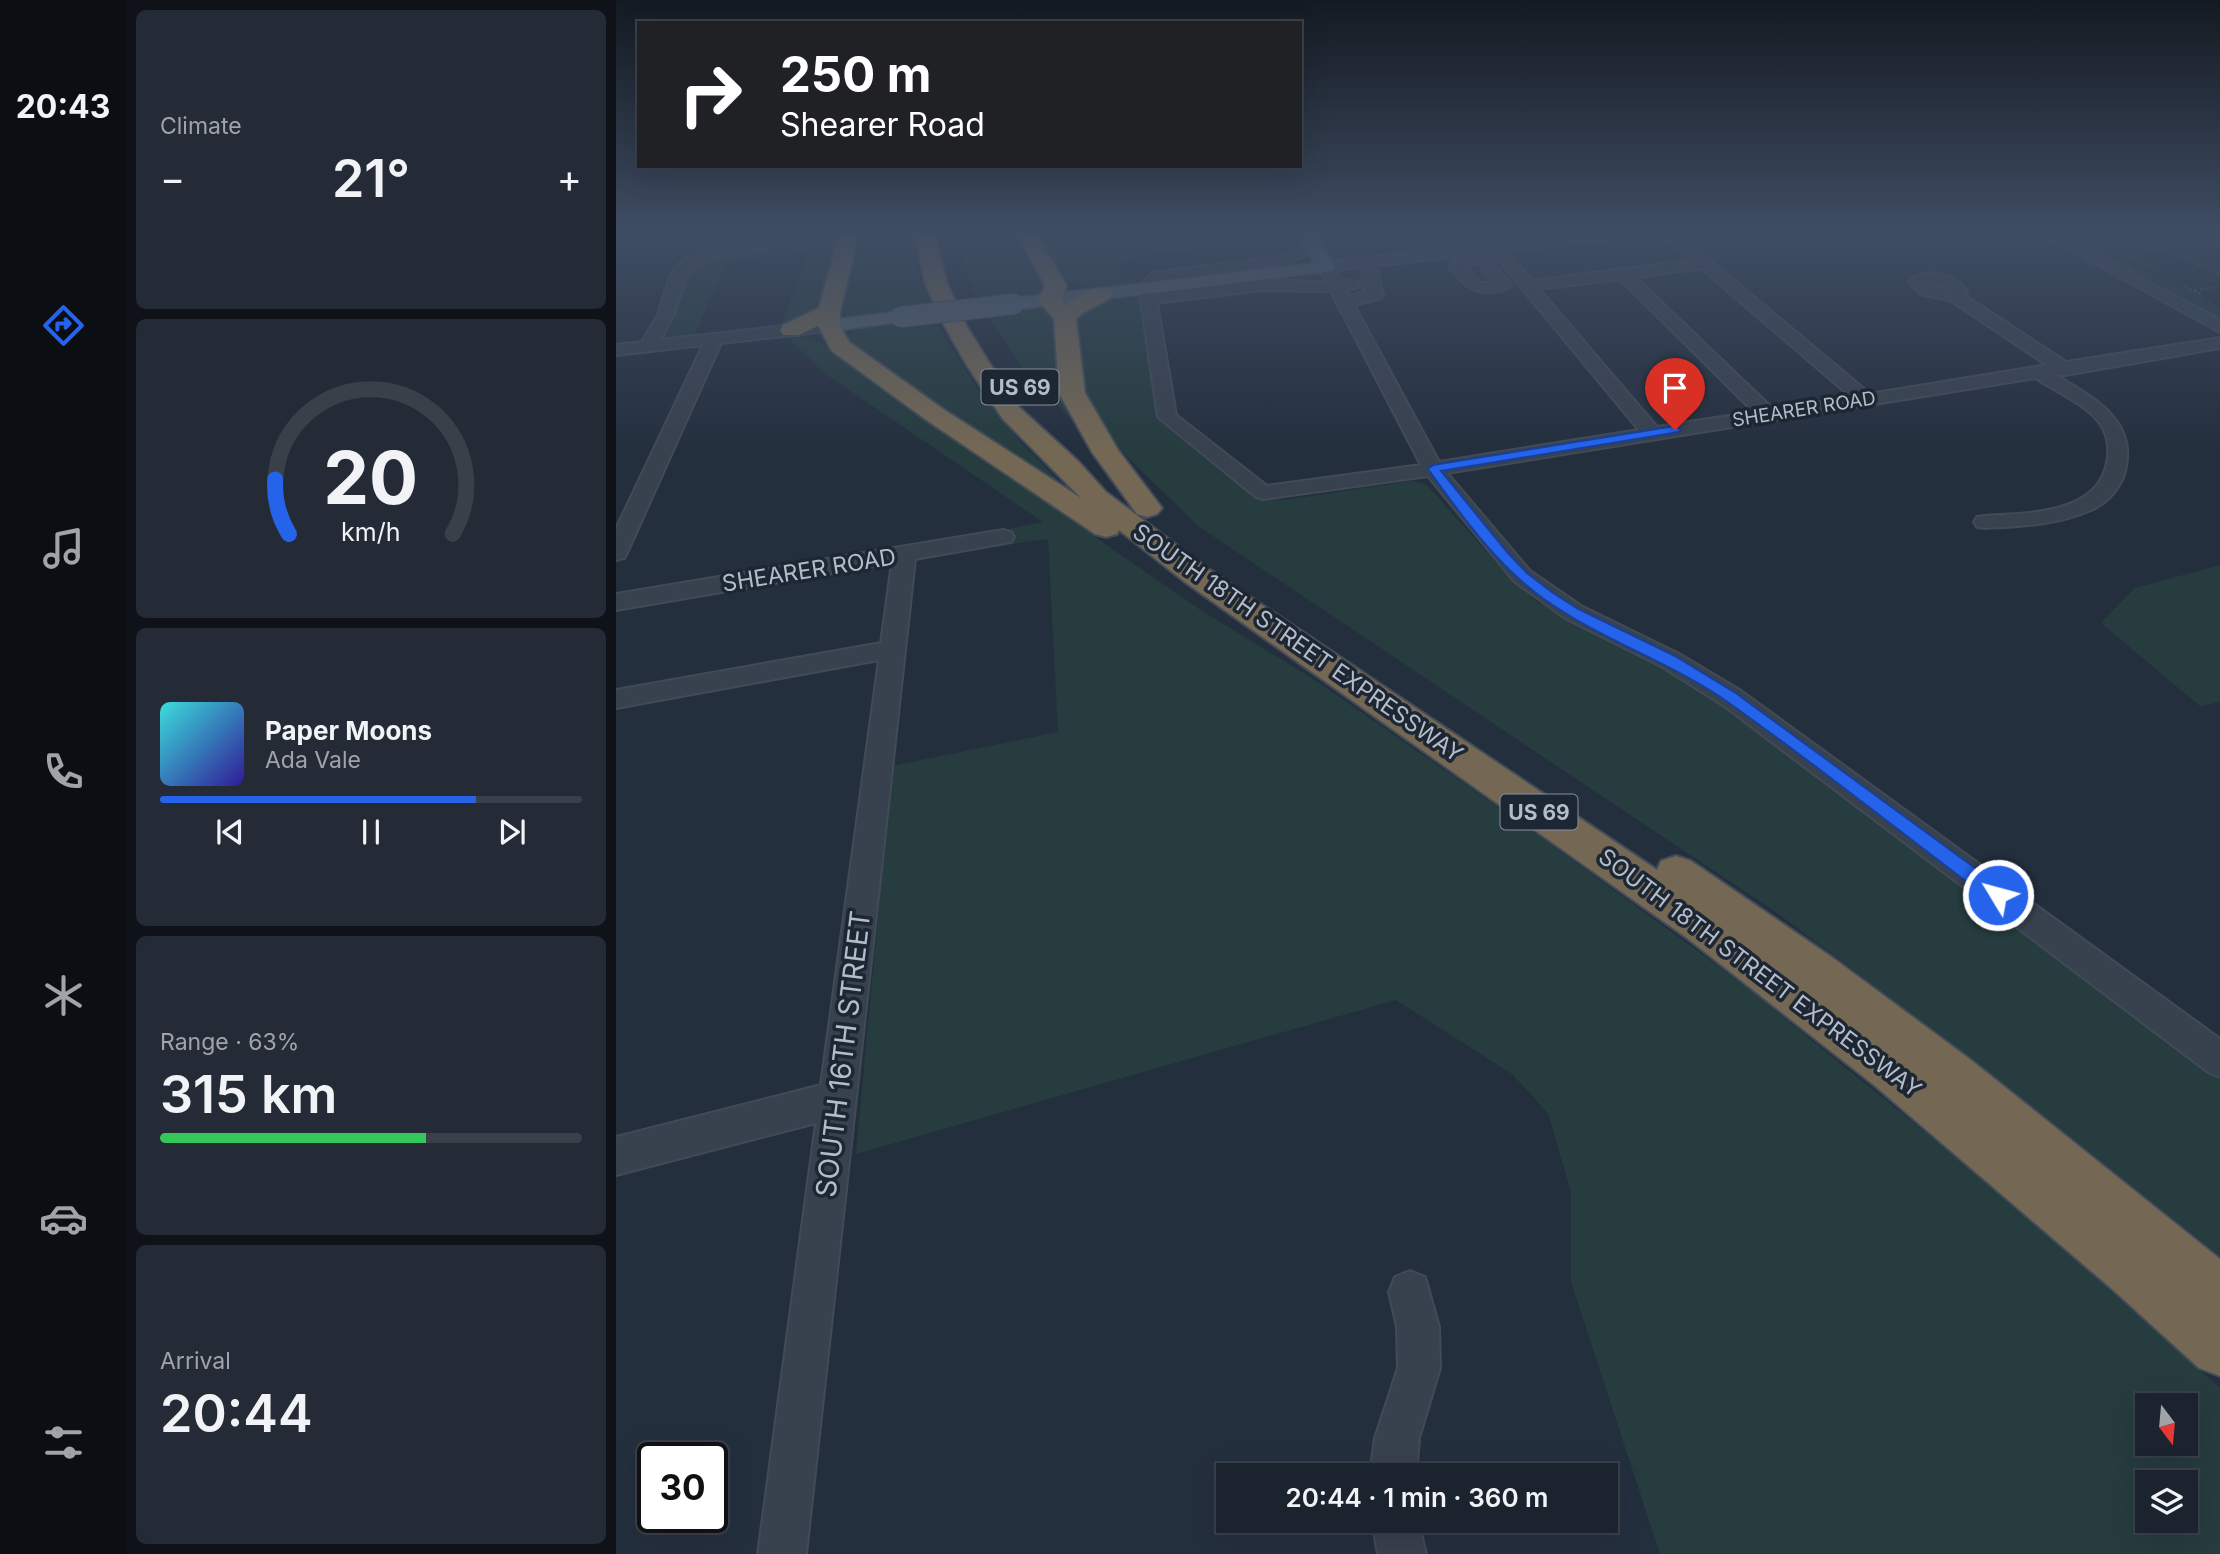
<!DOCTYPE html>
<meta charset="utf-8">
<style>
:root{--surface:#1b232e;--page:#242b36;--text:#f1f3f6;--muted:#a0a4aa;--line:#39404a;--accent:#2563eb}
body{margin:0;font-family:Inter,sans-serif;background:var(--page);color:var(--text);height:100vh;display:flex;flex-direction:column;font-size:26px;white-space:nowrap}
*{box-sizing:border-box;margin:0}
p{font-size:23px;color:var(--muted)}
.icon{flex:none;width:38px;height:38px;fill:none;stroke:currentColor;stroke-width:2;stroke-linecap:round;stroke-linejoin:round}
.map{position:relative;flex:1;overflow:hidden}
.side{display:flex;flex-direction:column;gap:10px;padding:10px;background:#0f1319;width:490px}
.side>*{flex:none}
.top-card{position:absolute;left:21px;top:21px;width:665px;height:147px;border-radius:0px;box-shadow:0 7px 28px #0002,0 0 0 2px var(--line);background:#202124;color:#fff;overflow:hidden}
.needle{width:46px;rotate:164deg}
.fabs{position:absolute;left:1519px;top:1393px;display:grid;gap:14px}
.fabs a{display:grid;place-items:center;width:63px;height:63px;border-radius:0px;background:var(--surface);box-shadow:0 7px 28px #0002,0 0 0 2px var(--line);font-size:35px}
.speed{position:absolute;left:21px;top:1442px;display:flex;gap:14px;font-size:35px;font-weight:700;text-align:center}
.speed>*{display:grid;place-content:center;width:91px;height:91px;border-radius:50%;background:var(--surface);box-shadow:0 7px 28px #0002,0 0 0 2px var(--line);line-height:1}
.speed .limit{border:4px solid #111;border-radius:10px;background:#fff;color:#111}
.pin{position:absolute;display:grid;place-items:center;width:60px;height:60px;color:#fff;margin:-72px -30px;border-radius:50% 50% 50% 0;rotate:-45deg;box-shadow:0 0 7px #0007}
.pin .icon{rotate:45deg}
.me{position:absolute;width:77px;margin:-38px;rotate:307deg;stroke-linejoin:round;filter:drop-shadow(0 0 5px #0008)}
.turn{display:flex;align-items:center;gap:24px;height:147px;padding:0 28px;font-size:32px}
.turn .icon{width:91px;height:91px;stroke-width:2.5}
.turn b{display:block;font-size:49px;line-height:60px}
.big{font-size:52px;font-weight:600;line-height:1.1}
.side .widget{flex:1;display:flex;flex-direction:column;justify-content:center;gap:10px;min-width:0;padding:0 24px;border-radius:10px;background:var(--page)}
.side .dial{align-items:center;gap:0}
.dial svg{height:182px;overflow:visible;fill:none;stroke:var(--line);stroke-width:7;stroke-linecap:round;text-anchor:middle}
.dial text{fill:var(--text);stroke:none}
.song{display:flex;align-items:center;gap:21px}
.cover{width:84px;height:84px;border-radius:10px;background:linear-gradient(135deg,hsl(180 70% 55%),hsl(250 70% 35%))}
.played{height:7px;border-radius:4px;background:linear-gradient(90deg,var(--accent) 75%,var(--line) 75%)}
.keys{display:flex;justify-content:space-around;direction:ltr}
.heat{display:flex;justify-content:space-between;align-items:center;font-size:38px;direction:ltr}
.charge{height:10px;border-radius:5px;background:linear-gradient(90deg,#34c759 63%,var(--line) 0)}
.trip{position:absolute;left:600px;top:1463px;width:402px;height:70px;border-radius:0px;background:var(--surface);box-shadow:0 7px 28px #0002,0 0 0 2px var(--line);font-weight:600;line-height:70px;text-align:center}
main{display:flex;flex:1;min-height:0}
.tabs{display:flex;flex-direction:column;width:126px;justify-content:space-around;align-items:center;background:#0b0e12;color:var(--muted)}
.tabs .icon{width:49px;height:49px}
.tabs .active{color:var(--accent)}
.tabs b{font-size:32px;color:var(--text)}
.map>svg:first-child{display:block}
.green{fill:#263c3f;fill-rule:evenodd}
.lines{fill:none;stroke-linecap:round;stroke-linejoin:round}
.minor-casing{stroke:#414a57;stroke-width:4}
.major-casing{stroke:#414a57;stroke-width:3}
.highway-casing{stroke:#434c59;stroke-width:4}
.path{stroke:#3f5557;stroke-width:2.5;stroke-dasharray:2.5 2.5;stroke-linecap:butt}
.minor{fill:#38414e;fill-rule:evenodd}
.major{fill:#56606e;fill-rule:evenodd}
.highway{fill:#746855;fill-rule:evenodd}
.major-bridge-casing{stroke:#414a57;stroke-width:22;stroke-linecap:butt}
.major-bridge{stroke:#56606e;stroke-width:20}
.route{fill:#2563eb;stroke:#184099;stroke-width:2}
.labels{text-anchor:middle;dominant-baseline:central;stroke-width:7;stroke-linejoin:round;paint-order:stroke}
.far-street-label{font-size:19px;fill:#b4bcc9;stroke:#1d2633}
.shield{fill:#1d2633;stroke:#878f9c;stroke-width:2}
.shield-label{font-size:21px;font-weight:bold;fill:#b4bcc9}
.street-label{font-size:23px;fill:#b4bcc9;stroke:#1d2633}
.near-street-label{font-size:28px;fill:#b4bcc9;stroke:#1d2633}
</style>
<main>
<nav class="tabs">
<b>20:43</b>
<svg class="icon active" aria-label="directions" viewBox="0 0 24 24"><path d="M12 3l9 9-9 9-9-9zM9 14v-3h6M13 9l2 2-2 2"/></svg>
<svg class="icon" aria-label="music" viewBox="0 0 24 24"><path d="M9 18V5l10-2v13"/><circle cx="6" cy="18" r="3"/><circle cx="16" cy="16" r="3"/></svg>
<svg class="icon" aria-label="phone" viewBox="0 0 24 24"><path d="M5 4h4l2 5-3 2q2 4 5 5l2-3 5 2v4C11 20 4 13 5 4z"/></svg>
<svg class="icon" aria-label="climate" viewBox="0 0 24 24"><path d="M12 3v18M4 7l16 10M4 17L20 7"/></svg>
<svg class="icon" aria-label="car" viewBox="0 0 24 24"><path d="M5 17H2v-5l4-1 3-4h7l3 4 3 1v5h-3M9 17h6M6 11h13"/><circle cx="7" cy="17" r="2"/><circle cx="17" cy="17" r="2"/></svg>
<svg class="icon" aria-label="filters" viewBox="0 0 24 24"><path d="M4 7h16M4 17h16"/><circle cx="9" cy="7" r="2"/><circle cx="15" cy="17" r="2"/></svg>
</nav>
<section class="side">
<div class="widget"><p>Climate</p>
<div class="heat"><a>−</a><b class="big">21°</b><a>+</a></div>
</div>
<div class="widget dial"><svg viewBox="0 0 100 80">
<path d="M14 69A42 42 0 1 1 86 69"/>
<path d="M14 69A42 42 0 0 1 8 45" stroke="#2563eb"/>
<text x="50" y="56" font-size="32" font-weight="700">20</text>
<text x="50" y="72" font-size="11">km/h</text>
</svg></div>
<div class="widget">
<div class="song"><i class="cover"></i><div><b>Paper Moons</b><p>Ada Vale</p></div></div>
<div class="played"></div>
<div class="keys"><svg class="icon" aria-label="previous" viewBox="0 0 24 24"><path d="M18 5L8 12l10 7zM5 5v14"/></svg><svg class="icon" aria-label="pause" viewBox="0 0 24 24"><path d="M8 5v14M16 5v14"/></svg><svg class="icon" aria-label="next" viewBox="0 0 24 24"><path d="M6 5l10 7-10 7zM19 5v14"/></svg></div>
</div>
<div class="widget"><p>Range · 63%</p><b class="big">315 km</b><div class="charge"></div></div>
<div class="widget"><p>Arrival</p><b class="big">20:44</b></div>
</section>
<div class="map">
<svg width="1604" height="1554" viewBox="0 0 1604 1554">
<rect width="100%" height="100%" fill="#242f3e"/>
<!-- green -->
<g class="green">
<path d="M191,232H227L203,305L179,321L165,324L192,253L113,260L77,337L47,338C47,326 54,313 58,302C61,294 63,283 68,276C90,244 184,257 191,232Z"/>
<polygon points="240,232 295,232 300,267 316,309 236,318 224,313 224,296"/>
<polygon points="339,232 403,232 432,280 429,291 416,296 363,303 352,275"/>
<polygon points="418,232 541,232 543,238 613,232 619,245 519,257 498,265 517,283 472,288 454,283"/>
<polygon points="1442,232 1471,232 1579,288 1498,254 1487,256"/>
<polygon points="1507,232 1529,232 1604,269 1604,272 1545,248 1540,248"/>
<polygon points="1498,257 1578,291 1604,308 1604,322 1486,258"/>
<polygon points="526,294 556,426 623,484 643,497 669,500 795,481 810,484 891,575 921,602 1099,697 1604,1075 1604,1256 1363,1064 1161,913 582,526 496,442 477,410 469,385 461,317 487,297"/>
<polygon points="421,306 431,309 440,318 460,420 457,421 410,372 368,311"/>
<polygon points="317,317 362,390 405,442 450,488 443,492 231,339 233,333 240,328"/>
<path d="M170,336C217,336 223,359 258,384L583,609L699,680L928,839L1124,982L1393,1200L1604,1388V1554H1044L955,1282V1192L932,1113L896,1074L780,1000L240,1154L276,766L442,732L432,539L397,544L395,528L427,522L208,373ZM1531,1405H1570V1444H1531ZM1531,1482H1570V1521H1531Z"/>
<polygon points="1604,565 1604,702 1584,706 1485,623 1519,588"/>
</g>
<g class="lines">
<!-- minor casing -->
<g class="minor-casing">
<g id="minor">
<path d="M172,232H189L168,244L96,259L71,274L57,316L44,340L213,321L221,326L213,331L105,343L11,553L8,558L0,560V529L87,345L0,355V345L26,342C31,333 38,323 42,314C47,300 50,285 56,273C71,243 143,245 172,232Z"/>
<path d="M982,232H1022L1015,236L890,251L916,281L1076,260L1045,232H1060L1254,394L1431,365L1334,300L1304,294L1293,282C1310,266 1338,275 1351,291L1348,295L1450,362L1604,338V348L1449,375H1440C1476,397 1522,420 1509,471C1505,488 1491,503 1475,510C1442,525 1404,526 1369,528L1361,527L1358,522L1361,517L1369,516C1409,513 1477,515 1490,467C1494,454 1493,437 1485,425C1471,404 1440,392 1420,378L831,473L914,571L965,606L1063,654L1125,691L1604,1039V1077L1592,1072L1107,705L1045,666L949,618L898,581L812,476L647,499L640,497L542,417L523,288L536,273L666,256L698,242L703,243L705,246L703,249L669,264L546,280L539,288L540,293L645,280L710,282L702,267L710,262ZM876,252L1023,430L823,462L738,305L765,298L767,295L761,272L758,269H748L747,278L743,282L750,292L733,296L730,290L741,288L743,285L735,280L725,281L719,270L853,255L838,260L833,266C850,290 864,298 893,288L895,285L873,258L861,254ZM859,263L863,264L877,283H865L849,266ZM1085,268L1235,397L1157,409L1019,277ZM1004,279L1138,412L1041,427L923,289ZM1311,283H1321L1334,290L1315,287ZM645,290L715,291L805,465L651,486L560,415L541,303Z"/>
<polygon points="1422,232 1439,232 1604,320 1604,332"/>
<polygon points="387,530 395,532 398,537 395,542 299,559 190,1554 142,1554 200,1123 0,1175 0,1137 205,1085 263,660 0,708 0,690 265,643 276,563 0,610 0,594"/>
<polygon points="794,1271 809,1277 823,1327 824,1368 803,1438 800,1475 754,1475 759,1438 782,1368 781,1327 773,1292 779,1277"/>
<polygon points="756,1521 802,1521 810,1554 762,1554"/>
</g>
</g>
<!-- major casing -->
<g class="major-casing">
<g id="major">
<polygon points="681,232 699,232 719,267 717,271 398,310 391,308 388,304 391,300 398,298 698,263"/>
<polygon points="284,311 291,313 294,317 291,321 213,332 206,330 203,326 206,322 213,320"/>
</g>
</g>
<!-- highway casing -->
<g class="highway-casing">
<g id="highway">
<polygon points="224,232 243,232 224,312 224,326 233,342 327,409 465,498 386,418 350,364 328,325 309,283 299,232 318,232 331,283 350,325 374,364 404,408 462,461 490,492 591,568 1041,870 1045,861 1060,856 1075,861 1217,958 1355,1060 1604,1259 1604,1376 1583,1368 1496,1289 1258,1085 1071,938 569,582 503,530 501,534 490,537 479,534 309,419 216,351 202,326 183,335 167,335 164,330 167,325 203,308"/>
<path d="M400,232H419L451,286L444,299L449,305L478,289H494L497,294C488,306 471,307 460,319L469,393L502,450L546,508L541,514L531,517L521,514L476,452L443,393L438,319L422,300L429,286Z"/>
</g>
</g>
<!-- path -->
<g class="path">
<polyline points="1572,244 1590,242 1604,247"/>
<polyline points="1525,251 1544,249 1604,273"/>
<polyline points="1569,286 1586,295"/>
<polyline points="1579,290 1604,287"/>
</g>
<!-- minor -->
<use href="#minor" class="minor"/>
<!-- major -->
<use href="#major" class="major"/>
<!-- highway -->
<use href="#highway" class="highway"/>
<!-- major-bridge casing -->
<g class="major-bridge-casing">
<polyline id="major-bridge" points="284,317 398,304"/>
</g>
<!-- major-bridge -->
<use href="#major-bridge" class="major-bridge"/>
</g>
<!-- sky -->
<linearGradient id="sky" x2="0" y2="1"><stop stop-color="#141a22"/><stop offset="0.52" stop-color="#3f4d63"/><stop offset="1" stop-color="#3f4d63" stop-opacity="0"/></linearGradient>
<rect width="1604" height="449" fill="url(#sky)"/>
<!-- route -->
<path class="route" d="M1059,426L1065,430L1063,432L825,471L891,552L911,573L937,593L962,609L1059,656L1121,694L1389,890L1391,895L1389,901L1382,903L1376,901C1288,835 1202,766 1113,703C1055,662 985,640 928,599C881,566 845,515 812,469L817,465Z"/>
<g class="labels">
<!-- far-street labels -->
<g class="far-street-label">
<text transform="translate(1188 409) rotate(-9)">SHEARER ROAD</text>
</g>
<!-- shield labels -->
<g class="shield">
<rect x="365.5" y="369.5" width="77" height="35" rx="5"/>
<rect x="884.5" y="794.5" width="77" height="35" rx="5"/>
</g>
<g class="shield-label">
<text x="404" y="387">US 69</text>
<text x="923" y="812">US 69</text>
</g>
<!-- street labels -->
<g class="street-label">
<text transform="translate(193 570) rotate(-9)">SHEARER ROAD</text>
<text transform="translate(682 643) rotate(35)">SOUTH 18TH STREET EXPRESSWAY</text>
<text transform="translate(1144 973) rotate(37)">SOUTH 18TH STREET EXPRESSWAY</text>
</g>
<!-- near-street labels -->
<g class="near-street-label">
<text transform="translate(227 1054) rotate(-83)">SOUTH 16TH STREET</text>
</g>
</g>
</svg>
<div class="fabs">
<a><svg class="needle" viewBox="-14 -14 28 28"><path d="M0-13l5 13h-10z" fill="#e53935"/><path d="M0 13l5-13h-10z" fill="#a0a4aa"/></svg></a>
<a><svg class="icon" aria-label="layers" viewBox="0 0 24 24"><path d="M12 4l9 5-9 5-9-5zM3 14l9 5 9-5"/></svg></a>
</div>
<div class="speed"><div class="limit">30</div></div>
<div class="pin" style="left:1059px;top:430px;background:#d93025"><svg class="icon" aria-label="arrive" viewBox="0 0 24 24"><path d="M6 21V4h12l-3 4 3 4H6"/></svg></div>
<svg class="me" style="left:1382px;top:895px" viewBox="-20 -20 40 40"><circle r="17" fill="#2563eb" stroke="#fff" stroke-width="3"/><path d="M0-11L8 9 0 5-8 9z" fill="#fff"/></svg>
<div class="trip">20:44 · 1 min · 360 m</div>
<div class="top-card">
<div class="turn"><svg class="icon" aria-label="right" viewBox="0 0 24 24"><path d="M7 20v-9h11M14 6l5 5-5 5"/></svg><div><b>250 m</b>Shearer Road</div></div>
</div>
</div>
</main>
